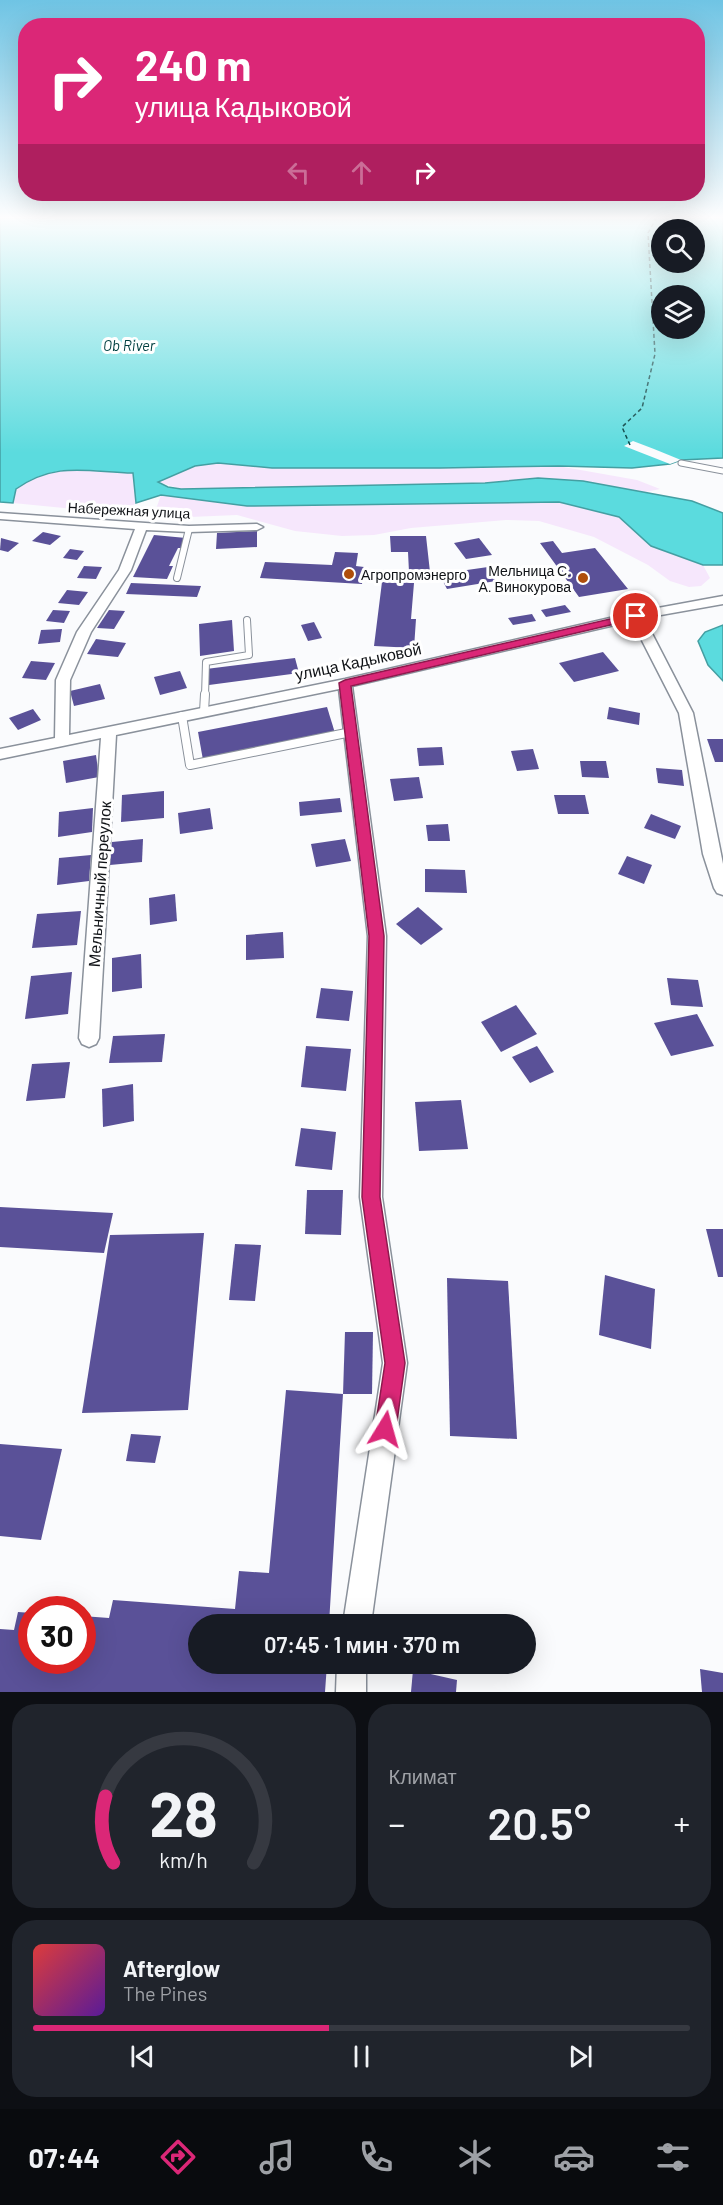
<!DOCTYPE html>
<html lang="ru">
<meta charset="utf-8">
<style>
:root{--surface:#171b24;--page:#20242c;--text:#f1f3f6;--muted:#9ea1a6;--line:#363941;--accent:#db2777}
body{margin:0;font-family:Barlow,sans-serif;background:var(--page);color:var(--text);height:100vh;display:flex;flex-direction:column;font-size:22px;white-space:nowrap}
*{box-sizing:border-box;margin:0}
p{font-size:20px;color:var(--muted)}
.icon{flex:none;width:33px;height:33px;fill:none;stroke:currentColor;stroke-width:2;stroke-linecap:round;stroke-linejoin:round}
.map{position:relative;height:1692px;overflow:hidden}
.drawer{display:flex;flex-direction:column;gap:12px;padding:12px;background:#0d0f14;flex:1}
.drawer>*{flex:none}
.top-card{position:absolute;left:18px;top:18px;width:687px;height:183px;border-radius:24px;box-shadow:0 6px 24px #0002;background:#db2777;color:#fff;overflow:hidden}
.fabs{position:absolute;left:651px;top:219px;display:grid;gap:12px}
.fabs a{display:grid;place-items:center;width:54px;height:54px;border-radius:50%;background:var(--surface);box-shadow:0 6px 24px #0002;font-size:30px}
.speed{position:absolute;left:18px;top:1596px;display:flex;gap:12px;font-size:30px;font-weight:700;text-align:center}
.speed>*{display:grid;place-content:center;width:78px;height:78px;border-radius:50%;background:var(--surface);box-shadow:0 6px 24px #0002;line-height:1}
.speed .limit{border:9px solid #d22;background:#fff;color:#111}
.pin{position:absolute;display:grid;place-items:center;width:51px;height:51px;color:#fff;margin:-26px;border:3px solid #fff;border-radius:50%;box-shadow:0 2px 6px #0007}
.me{position:absolute;width:66px;margin:-33px;rotate:8deg;stroke-linejoin:round;filter:drop-shadow(0 0 4px #0008)}
.turn{display:flex;align-items:center;gap:21px;height:126px;padding:0 18px;font-size:27px}
.turn .icon{width:78px;height:78px;stroke-width:2.5}
.turn b{display:block;font-size:42px;line-height:51px}
.lanes{display:flex;align-items:center;height:57px;padding:0 18px;background:#0003;justify-content:center;gap:30px;direction:ltr}
.lanes .off{opacity:.35}
.big{font-size:45px;font-weight:600;line-height:1.1}
.drawer .card{flex:1;display:flex;flex-direction:column;justify-content:center;gap:9px;min-width:0;padding:0 21px;border-radius:24px;background:var(--page)}
.drawer .dial{align-items:center;gap:0}
.dial svg{height:156px;overflow:visible;fill:none;stroke:var(--line);stroke-width:7;stroke-linecap:round;text-anchor:middle}
.dial text{fill:var(--text);stroke:none}
.song{display:flex;align-items:center;gap:18px}
.cover{width:72px;height:72px;border-radius:9px;background:linear-gradient(135deg,hsl(0 70% 55%),hsl(270 70% 35%))}
.played{height:6px;border-radius:3px;background:linear-gradient(90deg,var(--accent) 45%,var(--line) 45%)}
.keys{display:flex;justify-content:space-around;direction:ltr}
.heat{display:flex;justify-content:space-between;align-items:center;font-size:33px;direction:ltr}
.drawer .tiles{flex:1;display:grid;gap:12px;grid-template-columns:1fr 1fr}
.card:last-child{grid-column:span 2}
.trip{position:absolute;left:188px;top:1614px;width:348px;height:60px;border-radius:30px;background:var(--surface);box-shadow:0 6px 24px #0002;font-weight:600;line-height:60px;text-align:center}
.tabs{display:flex;height:96px;justify-content:space-around;align-items:center;background:#090b0e;color:var(--muted)}
.tabs .icon{width:42px;height:42px}
.tabs .current{color:var(--accent)}
.tabs b{font-size:27px;color:var(--text)}
.map>svg:first-child{display:block}
.green{fill:#f6e7fc}
.water{fill:#5bdbde;stroke:#449fa2;stroke-width:1.5;fill-rule:evenodd}
.pier{fill:#fafbfd}
.lines{fill:none;stroke-linecap:round;stroke-linejoin:round}
.ferry{stroke:#003f40;stroke-width:1.5;stroke-dasharray:4 3;stroke-linecap:butt}
.building{fill:#5a5198}
.lane-far2-casing{stroke:#8a919b;stroke-width:7}
.lane-far1-casing{stroke:#8a919b;stroke-width:8}
.lane-casing{stroke:#8a919b;stroke-width:10}
.street-casing{stroke:#8a919b;stroke-width:3}
.lane-far2{stroke:#fff;stroke-width:5}
.lane-far1{stroke:#fff;stroke-width:6}
.lane{stroke:#fff;stroke-width:8}
.street{fill:#fff;fill-rule:evenodd}
.route{fill:#db2777;stroke:#8e194d;stroke-width:1.5}
.poi-dot{fill:#af4e0b;stroke:#fff;stroke-width:2}
.labels{text-anchor:middle;dominant-baseline:central;stroke-width:6;stroke-linejoin:round;paint-order:stroke}
.far-street-label{font-size:14px;fill:#101317;stroke:#fff}
.far-poi-label{font-size:14px;fill:#101317;stroke:#fff;text-anchor:end}
.far-water-label{font-size:15px;font-style:italic;fill:#003f40;stroke:#fff}
.street-label{font-size:16px;fill:#101317;stroke:#fff}
</style>
<div class="map">
<svg width="723" height="1692" viewBox="0 0 723 1692">
<rect width="100%" height="100%" fill="#fafbfd"/>
<!-- green -->
<g class="green">
<polygon points="218,463 272,468 440,468 558,466 637,480 660,489 641,493 583,481 538,478 485,483 181,489 158,482 195,466"/>
<polygon points="69,468 133,473 136,503 119,516 99,516 74,509 13,503 16,489 34,476"/>
<polygon points="161,495 247,506 559,502 619,517 651,546 703,565 710,578 701,586 689,587 670,581 648,565 594,537 539,521 506,520 411,528 374,535 342,536 295,531 237,515 190,517 156,509"/>
</g>
<!-- water -->
<g class="water">
<path d="M73,217H723V458L681,460L670,464L632,468L559,466L440,468H272L218,463L195,466L158,482L168,487L181,489L485,483L538,478L583,481L692,501L723,513V565H703L651,546L619,517L559,502L247,506L161,495L136,503L133,473C87,472 56,461 16,489L13,503L0,502V218ZM662,230H694V262H662ZM662,296H694V328H662Z"/>
<polygon points="723,625 723,681 708,665 698,641 705,632"/>
</g>
<!-- pier -->
<polygon class="pier" points="633,441 654,449 681,460 670,464 624,446"/>
<g class="lines">
<!-- ferry -->
<polyline class="ferry" points="630,445 622,427 642,408 655,354 648,233 657,217"/>
</g>
<!-- building -->
<g class="building">
<polygon points="257,531 257,547 216,549 217,533"/>
<polygon points="43,532 61,536 50,545 32,541"/>
<polygon points="154,535 186,538 181,548 178,548 169,566 173,566 167,579 133,577"/>
<polygon points="390,536 426,536 430,572 409,572 408,552 391,552"/>
<polygon points="1,538 19,543 8,552 0,550"/>
<polygon points="479,538 492,555 466,559 454,543"/>
<polygon points="553,541 562,553 595,548 628,589 579,597 540,543"/>
<polygon points="70,549 84,551 77,560 63,558"/>
<polygon points="335,552 358,553 356,566 364,567 362,584 260,578 265,562 332,565"/>
<polygon points="84,566 102,567 96,579 77,578"/>
<polygon points="488,567 496,581 447,589 439,574"/>
<polygon points="382,582 414,583 411,619 416,619 414,648 374,646"/>
<polygon points="131,583 201,586 197,597 126,594"/>
<polygon points="67,590 88,592 79,605 58,603"/>
<polygon points="565,605 571,612 546,617 541,610"/>
<polygon points="53,610 70,611 64,623 46,621"/>
<polygon points="109,610 125,611 114,629 97,628"/>
<polygon points="532,614 536,621 513,625 508,618"/>
<polygon points="232,620 234,651 200,656 199,624"/>
<polygon points="314,622 322,638 308,641 301,625"/>
<polygon points="62,629 60,642 38,644 41,630"/>
<polygon points="96,639 126,643 118,657 87,654"/>
<polygon points="603,652 619,671 574,682 559,663"/>
<polygon points="295,658 299,673 209,685 206,669"/>
<polygon points="31,661 55,663 46,680 22,678"/>
<polygon points="180,671 187,688 160,695 154,677"/>
<polygon points="100,684 105,699 74,706 70,691"/>
<polygon points="327,707 335,733 203,760 198,732"/>
<polygon points="609,707 640,713 639,725 607,719"/>
<polygon points="33,709 41,720 18,730 9,718"/>
<polygon points="707,739 723,739 723,762 715,762"/>
<polygon points="442,747 444,765 419,766 417,748"/>
<polygon points="533,749 539,769 517,771 511,751"/>
<polygon points="96,755 99,777 66,783 63,761"/>
<polygon points="580,761 606,761 609,778 582,777"/>
<polygon points="656,768 682,770 684,786 658,783"/>
<polygon points="419,777 423,798 394,801 390,779"/>
<polygon points="164,791 164,818 121,822 122,795"/>
<polygon points="554,795 585,795 589,814 558,814"/>
<polygon points="340,798 342,812 300,816 299,802"/>
<polygon points="93,808 92,832 58,837 59,812"/>
<polygon points="210,808 213,829 180,834 178,813"/>
<polygon points="651,814 681,826 675,839 644,828"/>
<polygon points="448,824 450,841 428,841 426,825"/>
<polygon points="143,839 142,862 110,865 112,842"/>
<polygon points="345,839 351,861 316,867 311,844"/>
<polygon points="91,855 89,881 57,885 59,858"/>
<polygon points="627,856 652,865 644,884 618,874"/>
<polygon points="425,869 465,870 467,893 425,892"/>
<polygon points="175,894 177,921 150,925 149,898"/>
<polygon points="418,907 443,929 421,945 396,924"/>
<polygon points="81,911 77,945 32,948 37,914"/>
<polygon points="283,932 284,958 246,960 246,935"/>
<polygon points="141,954 142,988 112,992 112,958"/>
<polygon points="72,972 68,1014 25,1019 31,976"/>
<polygon points="667,978 698,980 703,1007 671,1005"/>
<polygon points="321,988 353,991 349,1021 316,1018"/>
<polygon points="516,1005 537,1034 501,1052 481,1022"/>
<polygon points="697,1014 714,1046 671,1056 654,1023"/>
<polygon points="165,1034 162,1062 109,1063 113,1036"/>
<polygon points="306,1046 351,1049 346,1091 301,1087"/>
<polygon points="537,1046 554,1072 530,1083 512,1057"/>
<polygon points="70,1062 65,1098 26,1101 32,1064"/>
<polygon points="133,1084 134,1121 103,1127 102,1089"/>
<polygon points="461,1100 468,1149 419,1151 415,1102"/>
<polygon points="301,1128 336,1132 332,1170 295,1166"/>
<polygon points="307,1190 343,1190 341,1235 305,1234"/>
<polygon points="0,1207 113,1213 104,1253 0,1247"/>
<polygon points="706,1229 723,1229 723,1277 718,1277"/>
<polygon points="204,1233 188,1410 82,1413 110,1235"/>
<polygon points="235,1244 261,1245 255,1301 229,1300"/>
<polygon points="605,1275 655,1289 651,1349 599,1335"/>
<polygon points="447,1278 508,1281 517,1439 450,1436"/>
<polygon points="345,1332 373,1332 372,1394 343,1394"/>
<polygon points="286,1390 343,1394 329,1624 198,1624 198,1664 327,1664 325,1692 0,1692 0,1629 14,1630 18,1612 32,1613 32,1660 82,1660 82,1616 109,1618 113,1600 235,1609 239,1571 269,1573"/>
<polygon points="131,1434 161,1436 155,1463 126,1461"/>
<polygon points="0,1444 62,1449 41,1540 0,1536"/>
<polygon points="700,1669 723,1673 723,1692 702,1692"/>
<polygon points="413,1670 457,1680 456,1692 411,1692"/>
</g>
<g class="lines">
<!-- lane-far2 casing -->
<g class="lane-far2-casing">
<polyline id="lane-far2" points="681,463 723,471"/>
</g>
<!-- lane-far1 casing -->
<g class="lane-far1-casing">
<g id="lane-far1">
<polyline points="177,578 189,529"/>
<polyline points="205,696 206,662 249,655 247,620"/>
</g>
</g>
<!-- lane casing -->
<g class="lane-casing">
<g id="lane">
<polyline points="204,712 205,694"/>
<polyline points="182,716 190,765 351,732"/>
</g>
</g>
<!-- street casing -->
<g class="street-casing">
<g id="street">
<polygon points="0,513 189,526 257,524 263,527 257,530 189,532 146,530 131,570 91,632 70,680 69,735 345,679 636,612 723,596 723,604 644,618 693,713 723,864 723,895 717,893 714,888 703,854 679,713 632,621 352,686 386,936 382,1197 407,1363 371,1624 343,1624 383,1363 360,1197 368,936 339,689 116,735 99,1038 96,1044 89,1047 82,1044 79,1038 101,738 0,759 0,749 55,738 56,680 77,632 119,570 135,529 0,519"/>
<polygon points="337,1664 366,1664 366,1692 336,1692"/>
</g>
</g>
<!-- lane-far2 -->
<use href="#lane-far2" class="lane-far2"/>
<!-- lane-far1 -->
<use href="#lane-far1" class="lane-far1"/>
<!-- lane -->
<use href="#lane" class="lane"/>
<!-- street -->
<use href="#street" class="street"/>
</g>
<!-- sky -->
<linearGradient id="sky" x2="0" y2="1"><stop stop-color="#6fc4e4"/><stop offset="0.48" stop-color="#fdfdfe"/><stop offset="1" stop-color="#fdfdfe" stop-opacity="0"/></linearGradient>
<rect width="723" height="453" fill="url(#sky)"/>
<!-- route -->
<polygon class="route" points="636,613 641,616 640,618 351,686 384,936 380,1197 405,1363 396,1429 393,1436 385,1439 378,1436 375,1429 385,1363 362,1197 369,936 339,683 345,680"/>
<!-- markers -->
<g class="poi-dot">
<circle cx="349" cy="574" r="6"/>
<circle cx="583" cy="578" r="6"/>
</g>
<g class="labels">
<!-- far-street labels -->
<g class="far-street-label">
<text transform="translate(129 510) rotate(3)">Набережная улица</text>
</g>
<!-- far-poi labels -->
<g class="far-poi-label">
<text x="571" y="570">Мельница С.<tspan x="571" dy="16">А. Винокурова</tspan></text>
<text x="361" y="574" text-anchor="start">Агропромэнерго</text>
</g>
<!-- far-water labels -->
<g class="far-water-label">
<text x="129" y="345">Ob River</text>
</g>
<!-- street labels -->
<g class="street-label">
<text transform="translate(358 661) rotate(-12)">улица Кадыковой</text>
<text transform="translate(99 884) rotate(-86)">Мельничный переулок</text>
</g>
</g>
</svg>
<div class="fabs">
<a><svg class="icon" aria-label="search" viewBox="0 0 24 24"><circle cx="10" cy="10" r="6"/><path d="M15 15l6 6"/></svg></a>
<a><svg class="icon" aria-label="layers" viewBox="0 0 24 24"><path d="M12 4l9 5-9 5-9-5zM3 14l9 5 9-5"/></svg></a>
</div>
<div class="speed"><div class="limit">30</div></div>
<div class="pin" style="left:636px;top:616px;background:#d93025"><svg class="icon" aria-label="arrive" viewBox="0 0 24 24"><path d="M6 21V4h12l-3 4 3 4H6"/></svg></div>
<svg class="me" style="left:385px;top:1429px" viewBox="-20 -20 40 40"><path d="M0-17L14 15 0 8-14 15z" fill="#db2777" stroke="#fff" stroke-width="4"/></svg>
<div class="trip">07:45 · 1 мин · 370 m</div>
<div class="top-card">
<div class="turn"><svg class="icon" aria-label="right" viewBox="0 0 24 24"><path d="M7 20v-9h11M14 6l5 5-5 5"/></svg><div><b>240 m</b>улица Кадыковой</div></div>
<div class="lanes"><svg class="icon off" aria-label="left" viewBox="0 0 24 24"><path d="M17 20v-9H6M10 6l-5 5 5 5"/></svg><svg class="icon off" aria-label="ahead" viewBox="0 0 24 24"><path d="M12 20V5M6 11l6-6 6 6"/></svg><svg class="icon" aria-label="right" viewBox="0 0 24 24"><path d="M7 20v-9h11M14 6l5 5-5 5"/></svg></div>
</div>
</div>
<section class="drawer">
<div class="tiles">
<div class="card dial"><svg viewBox="0 0 100 80">
<path d="M14 69A42 42 0 1 1 86 69"/>
<path d="M14 69A42 42 0 0 1 10 35" stroke="#db2777"/>
<text x="50" y="56" font-size="32" font-weight="700">28</text>
<text x="50" y="72" font-size="11">km/h</text>
</svg></div>
<div class="card"><p>Климат</p>
<div class="heat"><a>−</a><b class="big">20.5°</b><a>+</a></div>
</div>
<div class="card">
<div class="song"><i class="cover"></i><div><b>Afterglow</b><p>The Pines</p></div></div>
<div class="played"></div>
<div class="keys"><svg class="icon" aria-label="previous" viewBox="0 0 24 24"><path d="M18 5L8 12l10 7zM5 5v14"/></svg><svg class="icon" aria-label="pause" viewBox="0 0 24 24"><path d="M8 5v14M16 5v14"/></svg><svg class="icon" aria-label="next" viewBox="0 0 24 24"><path d="M6 5l10 7-10 7zM19 5v14"/></svg></div>
</div>
</div>
</section>
<nav class="tabs">
<b>07:44</b>
<svg class="icon current" aria-label="directions" viewBox="0 0 24 24"><path d="M12 3l9 9-9 9-9-9zM9 14v-3h6M13 9l2 2-2 2"/></svg>
<svg class="icon" aria-label="music" viewBox="0 0 24 24"><path d="M9 18V5l10-2v13"/><circle cx="6" cy="18" r="3"/><circle cx="16" cy="16" r="3"/></svg>
<svg class="icon" aria-label="phone" viewBox="0 0 24 24"><path d="M5 4h4l2 5-3 2q2 4 5 5l2-3 5 2v4C11 20 4 13 5 4z"/></svg>
<svg class="icon" aria-label="climate" viewBox="0 0 24 24"><path d="M12 3v18M4 7l16 10M4 17L20 7"/></svg>
<svg class="icon" aria-label="car" viewBox="0 0 24 24"><path d="M5 17H2v-5l4-1 3-4h7l3 4 3 1v5h-3M9 17h6M6 11h13"/><circle cx="7" cy="17" r="2"/><circle cx="17" cy="17" r="2"/></svg>
<svg class="icon" aria-label="filters" viewBox="0 0 24 24"><path d="M4 7h16M4 17h16"/><circle cx="9" cy="7" r="2"/><circle cx="15" cy="17" r="2"/></svg>
</nav>
